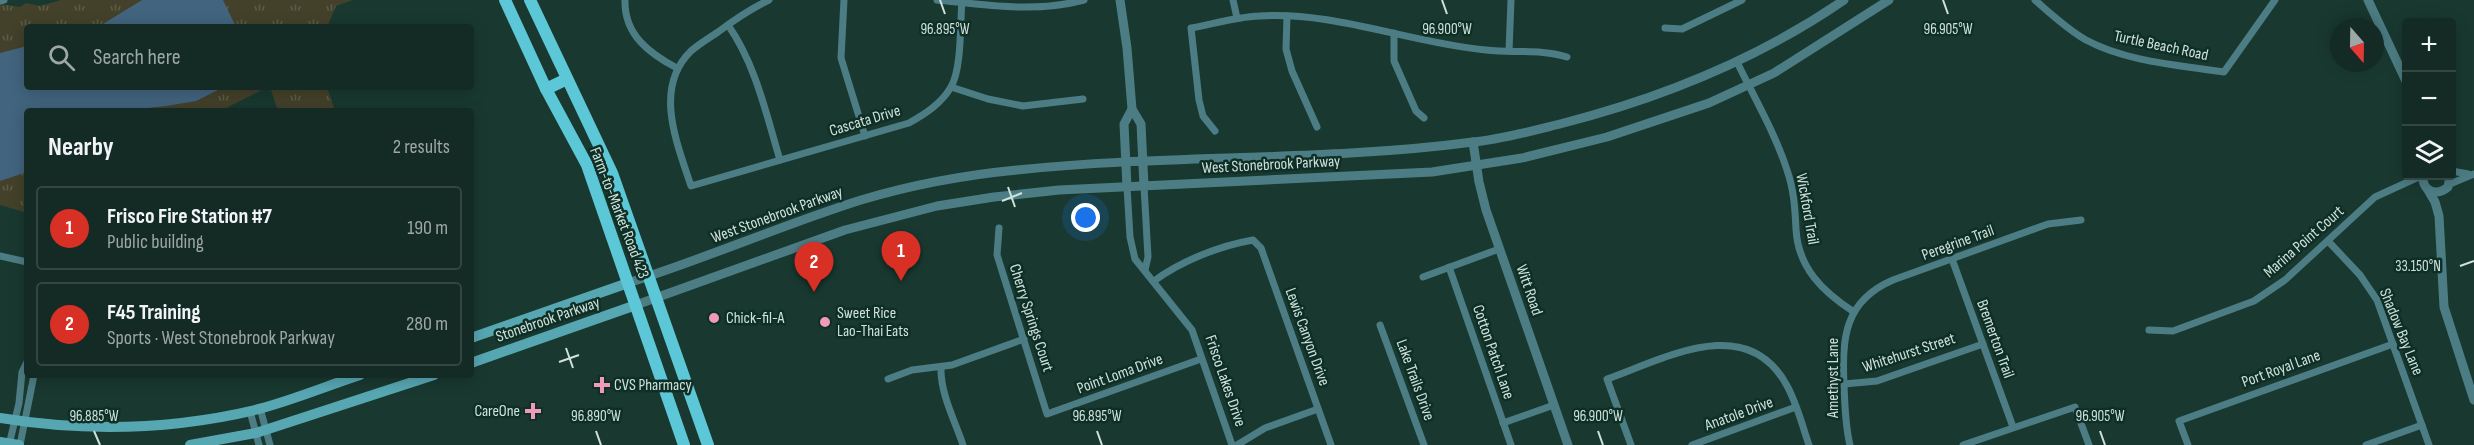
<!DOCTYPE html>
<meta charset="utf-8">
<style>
:root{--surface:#132b24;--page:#203731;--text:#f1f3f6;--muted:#9da7a6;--line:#324741;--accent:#d93025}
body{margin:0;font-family:"Sofia Sans Condensed",sans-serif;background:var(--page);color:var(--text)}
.controls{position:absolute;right:18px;top:18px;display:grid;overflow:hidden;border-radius:6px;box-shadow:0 3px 15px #0003}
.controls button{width:54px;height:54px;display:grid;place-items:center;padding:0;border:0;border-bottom:2px solid var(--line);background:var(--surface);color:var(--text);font:30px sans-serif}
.compass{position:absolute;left:2330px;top:18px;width:54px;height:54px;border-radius:50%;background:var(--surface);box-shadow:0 3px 15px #0003;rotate:160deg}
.you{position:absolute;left:1086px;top:218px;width:21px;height:21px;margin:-15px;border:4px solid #fff;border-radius:50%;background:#1a73e8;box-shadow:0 0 0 9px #1a73e833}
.badge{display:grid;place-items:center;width:39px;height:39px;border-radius:50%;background:var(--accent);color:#fff;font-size:20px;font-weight:700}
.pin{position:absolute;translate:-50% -50px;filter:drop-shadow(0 2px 3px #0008)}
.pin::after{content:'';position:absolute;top:32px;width:21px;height:18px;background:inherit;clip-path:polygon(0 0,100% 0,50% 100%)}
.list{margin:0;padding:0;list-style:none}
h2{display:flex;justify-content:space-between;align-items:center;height:78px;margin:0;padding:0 24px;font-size:26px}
h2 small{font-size:20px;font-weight:400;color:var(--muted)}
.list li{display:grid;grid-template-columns:39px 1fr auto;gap:18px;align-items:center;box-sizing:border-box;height:84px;margin:0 12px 12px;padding:0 12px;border:2px solid var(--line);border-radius:6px}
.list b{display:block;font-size:22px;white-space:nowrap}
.list p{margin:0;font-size:20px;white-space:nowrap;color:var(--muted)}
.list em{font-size:20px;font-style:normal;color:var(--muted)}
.icon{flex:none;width:33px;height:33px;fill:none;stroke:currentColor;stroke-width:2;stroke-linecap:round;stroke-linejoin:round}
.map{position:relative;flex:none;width:2474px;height:445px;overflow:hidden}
.search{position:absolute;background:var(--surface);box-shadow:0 3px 15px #0003;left:24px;top:24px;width:450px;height:66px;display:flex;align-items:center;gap:15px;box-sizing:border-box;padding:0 21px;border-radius:6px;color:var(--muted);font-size:22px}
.panel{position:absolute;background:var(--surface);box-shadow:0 3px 15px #0003;left:24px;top:108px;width:450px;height:270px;border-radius:6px}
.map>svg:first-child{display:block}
.park{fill:url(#park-tufts)}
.water{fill:#42647e}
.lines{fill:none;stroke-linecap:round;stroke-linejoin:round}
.minor{stroke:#4d7d84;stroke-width:7}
.tertiary{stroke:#4d7d84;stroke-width:9}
.secondary{stroke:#57a7b3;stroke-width:10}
.primary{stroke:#5cc7d6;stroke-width:12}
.ticks{fill:none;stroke:#cfe1db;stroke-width:2}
.poi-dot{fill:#f09ab7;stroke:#0e2f26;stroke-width:2}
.labels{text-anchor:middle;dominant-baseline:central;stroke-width:5;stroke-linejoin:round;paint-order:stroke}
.street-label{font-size:16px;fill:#cfe1db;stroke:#0e2f26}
.poi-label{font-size:16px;fill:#cfe1db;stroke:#0e2f26;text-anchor:start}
.ticks-label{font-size:15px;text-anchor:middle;fill:#cfe1db;stroke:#0e2f26;stroke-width:5;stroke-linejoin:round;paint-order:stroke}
</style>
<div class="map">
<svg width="2474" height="445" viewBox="0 0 2474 445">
<defs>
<pattern id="park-tufts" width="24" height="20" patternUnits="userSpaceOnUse" patternTransform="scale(1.5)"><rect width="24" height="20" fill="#43412a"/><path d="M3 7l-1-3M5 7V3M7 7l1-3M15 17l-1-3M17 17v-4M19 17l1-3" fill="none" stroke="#5d5c48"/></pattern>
</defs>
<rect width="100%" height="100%" fill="#193930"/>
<path class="park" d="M61 0H353L336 6 327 27H27V87H327L335 111H278L271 90 264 89 220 111H27V217L24 212 0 205V4L20 7 26 3 40 6Z"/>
<g class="water">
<path d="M142 0H223L236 27H98Z"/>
<path d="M27 46V87H224L196 101 166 106 120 111H27V172L0 181V53Z"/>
</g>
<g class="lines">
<g class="minor">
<path d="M625 0C624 35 650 54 677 68"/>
<path d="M769 0C750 9 734 20 718 32 709 38 699 44 691 51 653 88 677 143 691 186L909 123C925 114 941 104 951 87 962 68 960 23 962 0"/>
<path d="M844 0 841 58 865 136"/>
<path d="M937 0C987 5 1035 13 1084 0"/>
<path d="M1233 0 1237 18"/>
<path d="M2035 0C2051 14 2067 29 2086 40 2127 62 2179 65 2224 72L2275 0"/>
<path d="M0 1 4 0"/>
<path d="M1287 16 1286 49 1292 71 1317 127"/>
<path d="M728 25C756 65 766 114 780 160"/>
<path d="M1665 28 1682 29 1742 0"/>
<path d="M1394 33V61L1416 111 1424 118"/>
<path d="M1509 51 1511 0"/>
<path d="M1737 62C1754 97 1775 133 1787 170 1794 190 1795 209 1796 229 1798 268 1823 292 1854 312"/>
<path d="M951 87 988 99 1023 106 1083 99"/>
<path d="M1215 131 1203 116 1199 100 1191 28C1213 24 1236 17 1259 16 1335 11 1410 43 1486 50 1512 53 1543 49 1567 57"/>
<path d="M2452 171 2468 174"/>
<path d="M2450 184 2474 174"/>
<path d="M1144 186 1148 257 1145 270"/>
<path d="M1127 187 1130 237 1135 259 1192 330 1232 445"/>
<path d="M999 228 997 255 1047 414 1201 359"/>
<path d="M2328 241 2360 275 2377 300 2429 445"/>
<path d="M0 256 27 262"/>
<path d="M1952 259 2013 427"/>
<path d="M1449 267 1511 445"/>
<path d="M1423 277 1499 249"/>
<path d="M1154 281C1181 261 1219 246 1253 240L1261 248 1331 445"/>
<path d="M1380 325 1424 445"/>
<path d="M2149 330 2173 331 2254 301 2285 280 2375 197 2421 176"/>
<path d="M941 367C940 393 955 421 963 445"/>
<path d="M888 379 912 370 952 365 1024 339"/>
<path d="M1844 384 1877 381 1983 344"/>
<path d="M260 408 270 445"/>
<path d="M250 411 259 445"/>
<path d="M1503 423 1554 405"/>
<path d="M9 445 19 403 22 372 27 362"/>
<path d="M20 445 34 375"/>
<path d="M1237 445 1265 428 1318 409"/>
<path d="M1631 445 1607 379C1664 359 1746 312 1786 384 1797 403 1802 425 1809 445"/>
<path d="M1692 445 1796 407"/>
<path d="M1850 445C1845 425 1845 405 1844 385 1842 338 1844 301 1893 280L2048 224 2081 220"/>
<path d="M1963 445 2075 407 2089 445"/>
<path d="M2188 445 2179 421 2393 344"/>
<path d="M2366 445 2422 425"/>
</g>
<g class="tertiary">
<path d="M1120 0 1127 48 1132 109 1141 124 1144 186"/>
<path d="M2368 0 2406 81"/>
<path d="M1473 142 1479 182 1486 210 1568 445"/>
<path d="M2423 176C2422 191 2436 197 2448 187L2450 176"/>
<path d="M1127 187 1124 124 1132 109"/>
<path d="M2428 190 2435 202 2439 216 2444 307 2474 400"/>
<path d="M628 283C707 258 782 225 861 200 911 185 965 175 1017 170 1169 154 1322 162 1473 142 1503 139 1532 131 1560 124 1662 98 1757 60 1844 0"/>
<path d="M636 305 845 230 937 206 994 197 1059 190 1432 172 1522 158 1607 137 1709 103 1774 73 1889 0"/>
</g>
<g class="secondary">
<path d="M471 338 628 283"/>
<path d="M471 363 636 305"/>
<path d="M0 418C86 432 170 430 255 410 291 401 326 386 360 375"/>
<path d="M0 442 19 445"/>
<path d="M190 445 256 433 434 375"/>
</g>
<g class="primary">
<path d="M505 0 546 89 587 165 684 445"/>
<path d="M530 0 612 173 708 445"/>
<path d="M546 89 567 79"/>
</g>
</g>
<path class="ticks" d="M940 0 945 14M1442 0 1447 14M1943 0 1948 14M1008 187 1015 207M1002 201 1022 193M2460 266 2474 261M566 348 573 368M559 362 579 355M94 431 100 445M596 431 601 445M1097 431 1102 445M1598 431 1603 445M2100 431 2105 445"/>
<g class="poi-dot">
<circle cx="714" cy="318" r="6"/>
<circle cx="825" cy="322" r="6"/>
<path d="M599 376h6v6h6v6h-6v6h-6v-6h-6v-6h6z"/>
<path d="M530 402h6v6h6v6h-6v6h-6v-6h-6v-6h6z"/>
</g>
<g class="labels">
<g class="street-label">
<text transform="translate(2161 46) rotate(12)">Turtle Beach Road</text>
<text transform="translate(865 121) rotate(-17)">Cascata Drive</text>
<text transform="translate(1271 165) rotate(-3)">West Stonebrook Parkway</text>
<text transform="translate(1807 209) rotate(80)">Wickford Trail</text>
<text transform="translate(619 213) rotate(69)">Farm-to-Market Road 423</text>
<text transform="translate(777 215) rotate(-20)">West Stonebrook Parkway</text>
<text transform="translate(2304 242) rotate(-41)">Marina Point Court</text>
<text transform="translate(1958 243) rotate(-20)">Peregrine Trail</text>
<text transform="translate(1529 290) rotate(71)">Witt Road</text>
<text transform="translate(1031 318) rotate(72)">Cherry Springs Court</text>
<text transform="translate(548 320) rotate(-19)">Stonebrook Parkway</text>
<text transform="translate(2401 332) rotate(68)">Shadow Bay Lane</text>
<text transform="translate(1307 337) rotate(70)">Lewis Canyon Drive</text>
<text transform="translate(1995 339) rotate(70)">Bremerton Trail</text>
<text transform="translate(1493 352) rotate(71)">Cotton Patch Lane</text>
<text transform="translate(1909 353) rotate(-18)">Whitehurst Street</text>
<text transform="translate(2281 369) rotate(-20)">Port Royal Lane</text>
<text transform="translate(1120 374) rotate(-20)">Point Loma Drive</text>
<text transform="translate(1833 378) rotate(-90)">Amethyst Lane</text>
<text transform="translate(1415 380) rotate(70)">Lake Trails Drive</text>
<text transform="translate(1225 381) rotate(71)">Frisco Lakes Drive</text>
<text transform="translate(1739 414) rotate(-20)">Anatole Drive</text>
</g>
<g class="poi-label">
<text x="837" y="313">Sweet Rice<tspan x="837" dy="18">Lao-Thai Eats</tspan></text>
<text x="726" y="318">Chick-fil-A</text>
<text x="614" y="385">CVS Pharmacy</text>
<text x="520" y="411" text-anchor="end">CareOne</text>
</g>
</g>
<g class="ticks-label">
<text x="945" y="34">96.895°W</text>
<text x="1447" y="34">96.900°W</text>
<text x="1948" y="34">96.905°W</text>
<text x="2418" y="271">33.150°N</text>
<text x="94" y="421">96.885°W</text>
<text x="596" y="421">96.890°W</text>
<text x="1097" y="421">96.895°W</text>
<text x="1598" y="421">96.900°W</text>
<text x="2100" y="421">96.905°W</text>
</g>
</svg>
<div class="controls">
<button>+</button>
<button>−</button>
<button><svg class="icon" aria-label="layers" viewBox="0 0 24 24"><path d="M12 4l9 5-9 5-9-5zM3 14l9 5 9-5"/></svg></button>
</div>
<svg class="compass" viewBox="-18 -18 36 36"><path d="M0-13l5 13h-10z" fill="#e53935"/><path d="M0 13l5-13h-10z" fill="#9da7a6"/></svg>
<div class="you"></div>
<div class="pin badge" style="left:901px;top:281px">1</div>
<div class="pin badge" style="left:814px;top:292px">2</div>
<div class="search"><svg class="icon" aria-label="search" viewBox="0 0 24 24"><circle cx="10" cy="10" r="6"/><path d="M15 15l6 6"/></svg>Search here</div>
<section class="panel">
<h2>Nearby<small>2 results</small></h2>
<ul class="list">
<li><span class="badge">1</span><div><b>Frisco Fire Station #7</b><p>Public building</p></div><em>190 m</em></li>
<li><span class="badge">2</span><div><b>F45 Training</b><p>Sports · West Stonebrook Parkway</p></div><em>280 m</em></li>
</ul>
</section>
</div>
